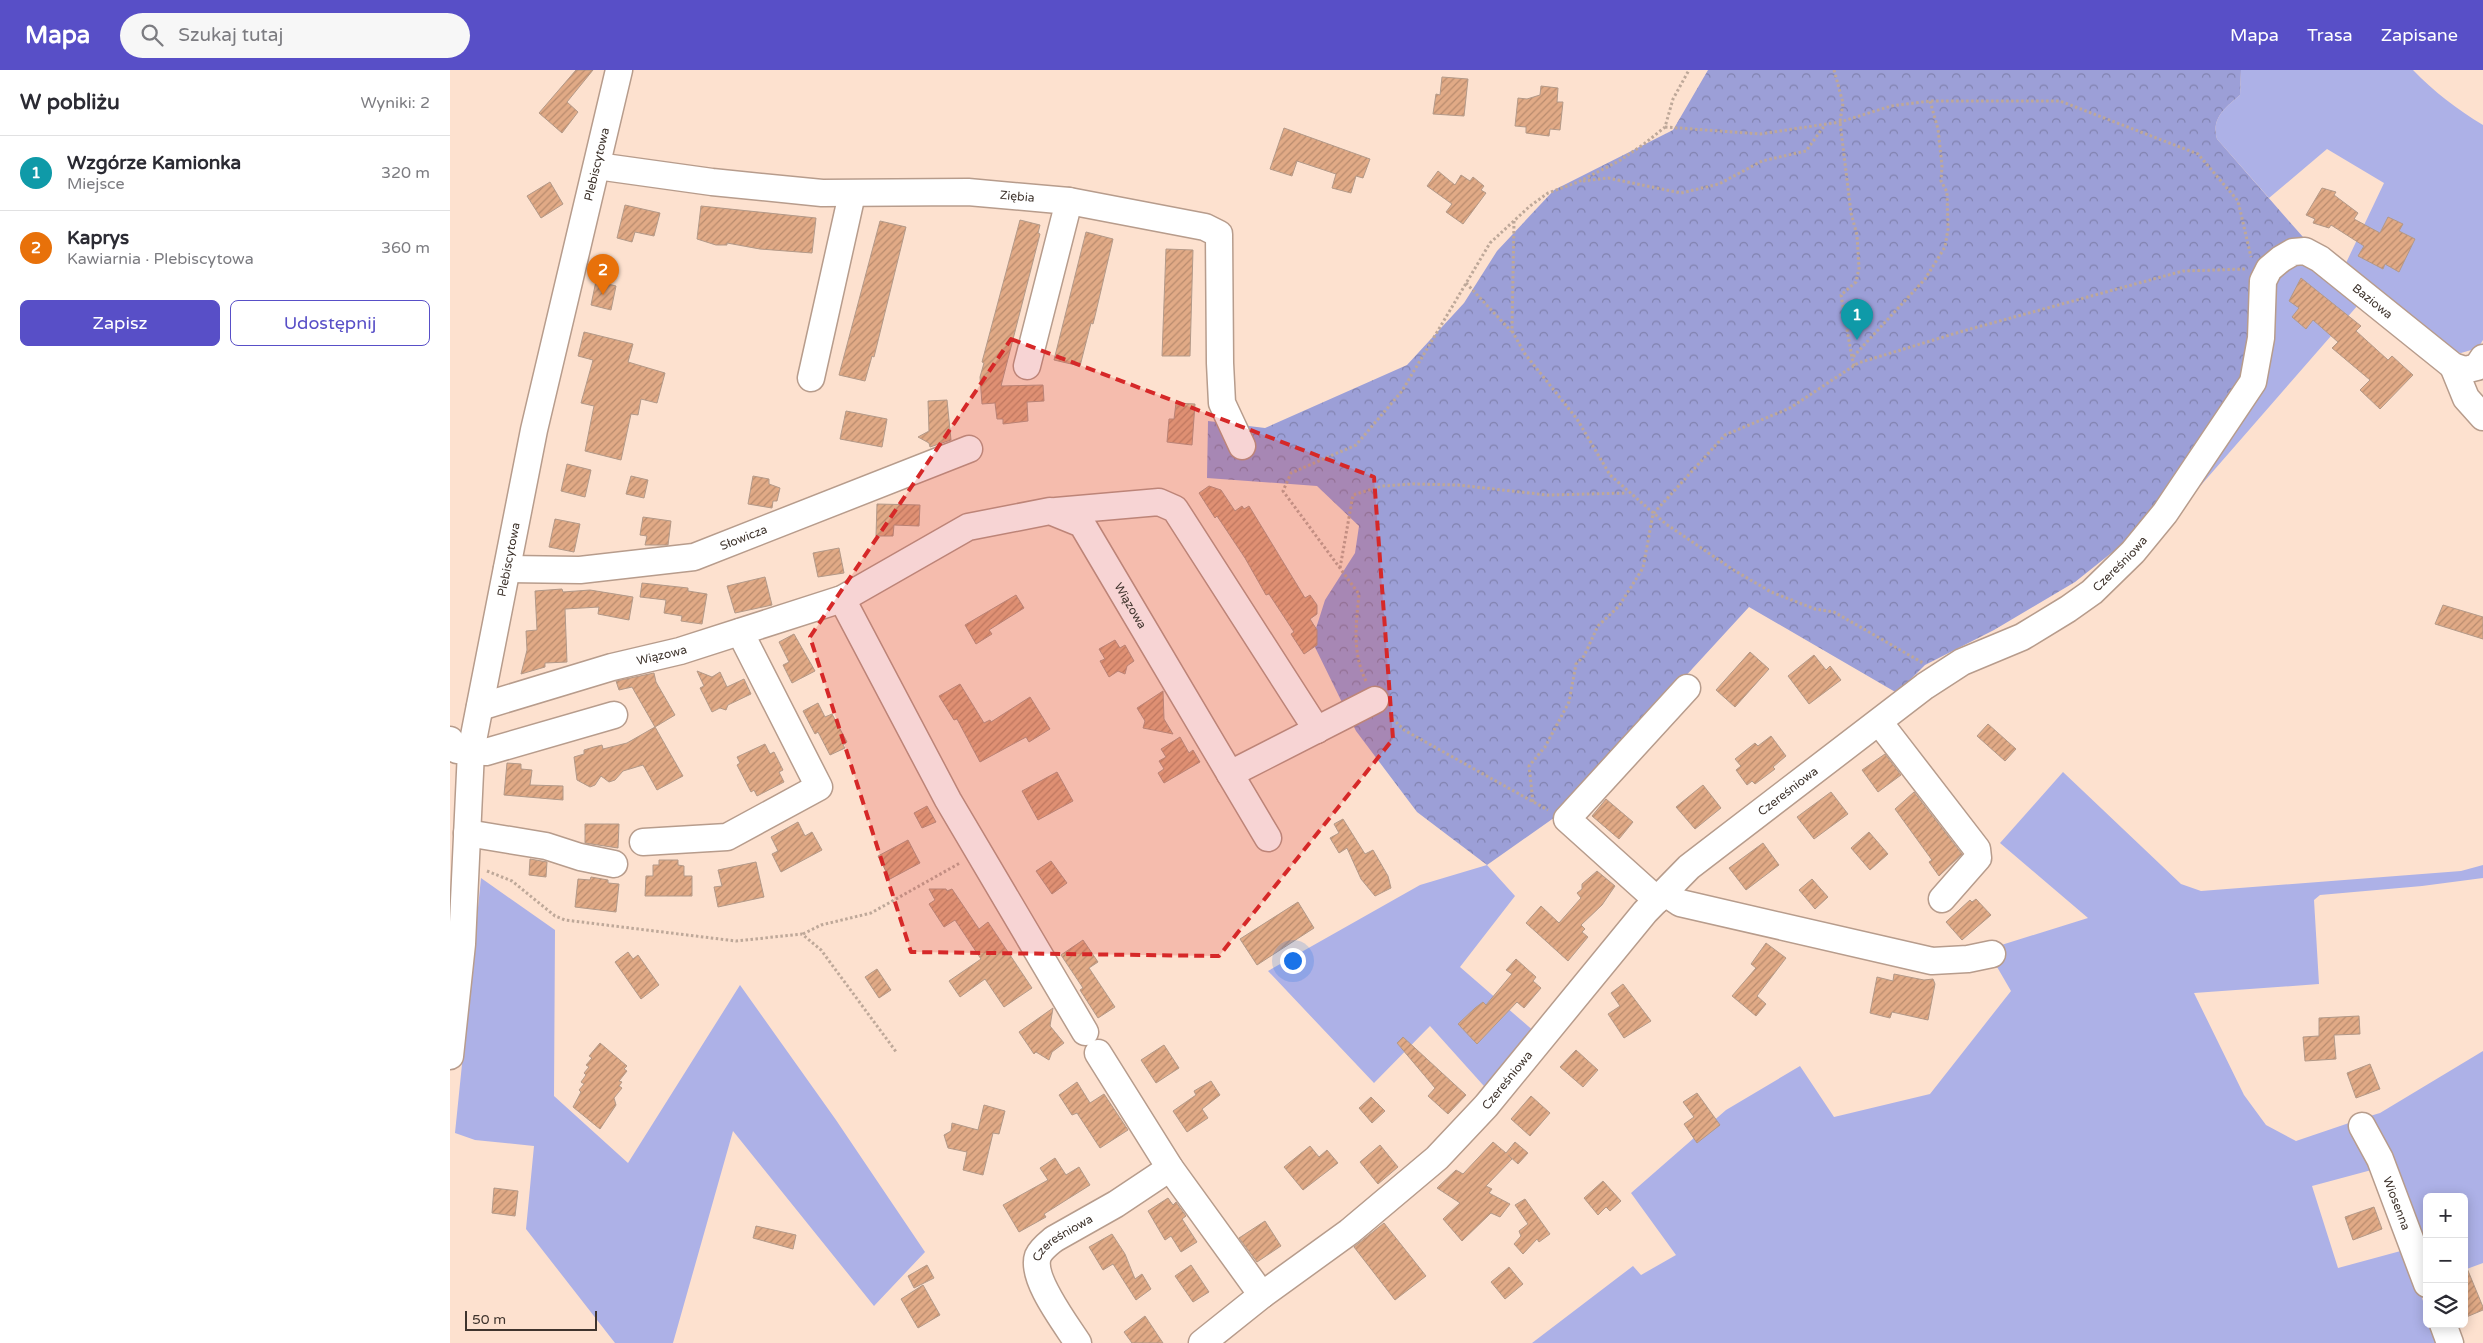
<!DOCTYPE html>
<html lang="pl">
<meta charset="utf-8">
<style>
:root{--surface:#fff;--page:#f7f7f7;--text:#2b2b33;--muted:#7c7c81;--line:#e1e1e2;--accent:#584fc7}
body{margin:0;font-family:"Varela Round",sans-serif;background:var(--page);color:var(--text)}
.controls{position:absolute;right:15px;bottom:15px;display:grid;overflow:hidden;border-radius:8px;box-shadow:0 2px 12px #0003}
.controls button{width:45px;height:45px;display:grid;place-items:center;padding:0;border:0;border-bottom:1px solid var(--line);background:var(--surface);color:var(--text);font:25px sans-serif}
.scale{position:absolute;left:15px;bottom:12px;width:132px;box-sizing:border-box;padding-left:5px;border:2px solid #3f342d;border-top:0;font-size:14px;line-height:18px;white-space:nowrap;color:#3f342d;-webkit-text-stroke:4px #fde1cf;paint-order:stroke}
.you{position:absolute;left:842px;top:890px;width:18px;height:18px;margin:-12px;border:4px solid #fff;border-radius:50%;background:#1a73e8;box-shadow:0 0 0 8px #1a73e833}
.badge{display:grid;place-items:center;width:32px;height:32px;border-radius:50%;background:var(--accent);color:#fff;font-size:16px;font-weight:700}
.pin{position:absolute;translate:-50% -41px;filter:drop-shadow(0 1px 2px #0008)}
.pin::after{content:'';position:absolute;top:26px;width:18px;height:15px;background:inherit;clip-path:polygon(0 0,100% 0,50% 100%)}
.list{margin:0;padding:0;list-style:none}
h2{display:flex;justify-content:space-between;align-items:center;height:65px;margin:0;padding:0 20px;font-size:21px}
h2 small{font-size:16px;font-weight:400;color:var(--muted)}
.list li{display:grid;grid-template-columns:32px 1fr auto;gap:15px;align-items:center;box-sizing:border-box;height:75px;padding:0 20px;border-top:1px solid var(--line)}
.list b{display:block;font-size:19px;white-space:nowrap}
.list p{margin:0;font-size:16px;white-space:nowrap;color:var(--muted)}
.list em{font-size:16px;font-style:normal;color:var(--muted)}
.actions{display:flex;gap:10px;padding:15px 20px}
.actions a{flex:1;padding:11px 0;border:1px solid var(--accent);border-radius:8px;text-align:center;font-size:18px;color:var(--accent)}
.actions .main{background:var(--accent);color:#fff}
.icon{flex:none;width:28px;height:28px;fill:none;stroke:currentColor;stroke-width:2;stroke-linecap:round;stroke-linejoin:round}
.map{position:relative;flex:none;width:2033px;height:1273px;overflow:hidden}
header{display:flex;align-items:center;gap:30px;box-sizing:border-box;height:70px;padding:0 25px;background:var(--accent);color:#fff}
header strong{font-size:24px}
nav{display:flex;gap:28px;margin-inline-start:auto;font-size:18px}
.search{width:350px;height:45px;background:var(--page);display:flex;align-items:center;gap:12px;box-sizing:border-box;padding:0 18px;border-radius:28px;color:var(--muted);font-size:19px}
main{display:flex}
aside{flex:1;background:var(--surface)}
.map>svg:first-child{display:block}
.grass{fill:#adb1e7}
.forest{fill:url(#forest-crowns)}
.building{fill:url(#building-hatch);stroke:#b39988}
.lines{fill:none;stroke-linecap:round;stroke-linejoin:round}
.minor-casing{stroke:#b79c8c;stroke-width:29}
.path{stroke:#bea899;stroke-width:3;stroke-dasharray:2.5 2.5;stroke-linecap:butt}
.minor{stroke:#fff;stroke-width:26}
.marked{fill:#d62828;fill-opacity:0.2;stroke:#d62828;stroke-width:4;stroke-dasharray:10 6;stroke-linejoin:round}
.labels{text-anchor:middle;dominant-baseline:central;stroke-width:4;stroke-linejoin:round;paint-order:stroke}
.street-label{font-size:12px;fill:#3f342d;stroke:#fde1cf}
</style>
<header>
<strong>Mapa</strong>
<div class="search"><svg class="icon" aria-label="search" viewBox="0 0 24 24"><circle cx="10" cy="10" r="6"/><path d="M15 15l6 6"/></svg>Szukaj tutaj</div>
<nav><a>Mapa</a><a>Trasa</a><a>Zapisane</a></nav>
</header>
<main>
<aside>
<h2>W pobliżu<small>Wyniki: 2</small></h2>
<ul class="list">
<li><span class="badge" style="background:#0f9aa8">1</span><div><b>Wzgórze Kamionka</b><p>Miejsce</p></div><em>320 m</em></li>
<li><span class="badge" style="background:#e8710a">2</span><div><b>Kaprys</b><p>Kawiarnia · Plebiscytowa</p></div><em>360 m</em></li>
</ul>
<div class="actions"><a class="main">Zapisz</a><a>Udostępnij</a></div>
</aside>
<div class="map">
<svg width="2033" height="1273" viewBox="0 0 2033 1273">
<defs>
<pattern id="forest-crowns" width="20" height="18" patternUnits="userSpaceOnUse" patternTransform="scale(1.25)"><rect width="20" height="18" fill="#9c9fd7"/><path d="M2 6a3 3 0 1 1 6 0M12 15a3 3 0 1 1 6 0" fill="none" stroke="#8182af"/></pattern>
<pattern id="building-hatch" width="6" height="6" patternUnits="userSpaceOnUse" patternTransform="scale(1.25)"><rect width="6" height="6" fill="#e1aa86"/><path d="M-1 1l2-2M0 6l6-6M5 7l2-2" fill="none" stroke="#b88b6e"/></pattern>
</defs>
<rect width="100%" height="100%" fill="#fde1cf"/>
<g class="grass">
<path d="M1791 0H1963C1983 21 2008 40 2033 55V270L2028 278 2011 283 2000 281 1896 193 1934 113 1877 79 1819 128 1767 69C1761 48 1775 38 1790 25Z"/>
<path d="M1848 195 1866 198 1908 235 1711 461 1807 328 1819 301 1823 214 1833 202Z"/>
<path d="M1613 702 1731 814 1751 821 2011 801 2033 795V808L1972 816 1870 825 1864 830 1869 914 1744 923 1794 1025 1816 1055 1846 1071 1899 1053 1929 1098 1862 1116 1888 1198 1958 1179 1977 1245V1254H1980L1986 1273H1082L1183 1196 1191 1205 1226 1185 1181 1123 1276 1040 1350 996 1384 1047 1480 1024 1561 921 1543 890 1545 877 1638 848 1550 773Z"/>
<path d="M1037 795 1065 826 1010 897 1086 963 1042 1025 980 956 924 1013 818 901 970 815Z"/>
<path d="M31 808 105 860 104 1026 178 1093 290 915 386 1050 475 1182 424 1236 283 1061 223 1273H165L76 1159 84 1076 25 1070 5 1063Z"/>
<path d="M2033 981V1193L2014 1200V1127H1977V1194L1920 1046 1930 1043Z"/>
</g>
<path class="forest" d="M1258 0H1791L1790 25C1775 38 1761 48 1767 69L1853 167 1828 182 1793 308 1721 417 1679 469 1625 512 1544 560 1475 595 1447 623 1299 537 1108 745 1037 795 967 742 906 661 862 571 875 530 905 483 909 456 867 416 757 408 758 351 815 358 957 295 1014 233 1047 181 1104 120 1223 60Z"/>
<g class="building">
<path d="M126 0H143L117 32 128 42 112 63 89 43Z"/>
<path d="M992 7 1018 9 1014 46 983 44 986 24 990 25Z"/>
<path d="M1091 16 1108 18 1107 32H1113L1110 60 1100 59 1099 66 1076 63V57L1065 56 1068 28 1077 29 1090 25Z"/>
<path d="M834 58 920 89 913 108 906 106 901 123 882 118 886 104 847 91 842 106 820 99Z"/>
<path d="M988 101 1005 115 1011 105 1020 111 1023 107 1034 116 1031 120 1036 123 1013 154 996 142 1002 134 977 116Z"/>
<path d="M100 112 113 134 91 148 77 126Z"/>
<path d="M1872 118 1886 122 1884 125 1908 143 1904 149 1930 163 1938 147 1953 154 1949 161 1965 169 1949 202 1935 194 1933 199 1908 186 1914 176 1881 155 1879 158 1863 153 1865 149 1856 145Z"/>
<path d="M175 135 210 143 204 166 185 162 182 172 167 168Z"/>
<path d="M251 136 366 148 362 183 310 179 277 173V175H266L247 169Z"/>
<path d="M570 150 590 155 588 163 590 164 551 316 593 315 594 331 577 332 578 351 553 354V349H547L545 333 532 334 530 307 534 293 532 292Z"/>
<path d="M430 151 456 157 424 287 422 286 415 311 389 305Z"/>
<path d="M636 162 663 169 645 246 643 254 641 253 630 296 604 290Z"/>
<path d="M716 179 743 180 740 286H712Z"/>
<path d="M1851 208 1911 256 1906 261 1938 290 1942 286 1963 305 1930 339 1910 320 1920 310 1882 278 1888 272 1863 250 1856 259 1842 247 1849 238 1839 231Z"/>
<path d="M146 211 166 216 161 240 141 235Z"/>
<path d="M134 262 183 274 178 292 215 303 207 333 191 329 188 345 181 344 171 390 135 381 144 336 131 333 143 290 128 286Z"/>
<path d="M497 330 501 370 480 377 479 373 468 367 479 361 478 331Z"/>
<path d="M726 333 745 334 742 375 717 372 719 349H724Z"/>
<path d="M396 341 437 349 432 377 390 369Z"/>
<path d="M117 394 141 400 135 427 111 421Z"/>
<path d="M181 406 198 410 194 428 176 424Z"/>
<path d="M303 406 319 409V414L330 418 327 431H323L322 438 298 434Z"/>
<path d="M759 416 771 420 785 441 792 436 794 439 799 436 855 528 860 525 867 535V544L860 549 867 560V575L854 584 841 564 844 562 819 524 816 525 795 488 767 446 765 448 749 423Z"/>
<path d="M427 434 470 435 469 456 444 455 443 466H426Z"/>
<path d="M193 447 221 451 218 475H195L197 466 190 465Z"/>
<path d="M105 449 130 454 124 482 99 477Z"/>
<path d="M389 478 394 503 368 507 363 483Z"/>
<path d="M315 507 322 535 285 543 277 516Z"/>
<path d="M192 513 238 518V521L257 524 252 554 231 551 232 546 214 543 216 530 190 527Z"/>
<path d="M112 519 113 522 140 520 183 527 179 550 148 544 149 537 115 539 117 592 95 593V597L71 604 77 580 76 561 87 560 85 521Z"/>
<path d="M566 525 574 538 539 560 542 564 526 574 515 555Z"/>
<path d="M1993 535 2033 547V569L1985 554Z"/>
<path d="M344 564 365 601 342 613 333 595 339 592 329 572Z"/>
<path d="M665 570 670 578 675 575 684 591 677 596 675 604 668 601 659 607 650 591 655 589 649 579Z"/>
<path d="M1300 582 1319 599 1285 637 1266 620Z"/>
<path d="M1364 585 1376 600 1380 596 1391 610 1359 634 1338 606Z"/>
<path d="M247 601 262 607 270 602 277 617 294 609 301 624 278 635 276 640 270 638 262 642 250 618 254 616Z"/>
<path d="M204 603 206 612 225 645 205 657 182 617 169 620 166 611Z"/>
<path d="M510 614 534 653 540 650 541 652 580 627 600 659 579 672 576 667 530 692 507 649 504 650 489 626Z"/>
<path d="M713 621 714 649 723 664 693 658 695 651 687 638Z"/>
<path d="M368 633 375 647 382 644 397 672 393 675 395 678 380 685 368 662 365 664 353 641Z"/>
<path d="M1538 654 1566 679 1555 691 1527 666Z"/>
<path d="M205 657 233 706 207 720 193 695 173 701 165 710 159 712 151 706 145 715 140 717 127 710 124 687 134 684V680L144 677 152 675 153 679 177 673Z"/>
<path d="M1321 666 1336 686 1323 697 1325 699 1305 714 1302 711 1297 715 1286 700 1291 696 1285 689 1305 673 1308 676Z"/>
<path d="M730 667 739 683 743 680 750 692 714 713 708 703 714 699 709 691 716 687 711 679Z"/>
<path d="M315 674 320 684 324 682 333 700 329 702 334 712 307 726 304 720 301 722 287 695 290 693 287 687Z"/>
<path d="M1435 684 1451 705 1428 722 1412 700Z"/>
<path d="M57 693 71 694V699L82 700 80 715 113 716V730L54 725Z"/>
<path d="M607 702 623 731 588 750 572 721Z"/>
<path d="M1253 715 1271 738 1245 759 1226 737Z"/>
<path d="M1381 722 1398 744 1364 769 1347 747Z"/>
<path d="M1464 722 1512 784 1489 806 1479 792 1482 790 1445 739Z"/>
<path d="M1156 729 1183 752 1169 769 1142 746Z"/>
<path d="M477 736 486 752 472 758 464 743Z"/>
<path d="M893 749 915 784 923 780 938 806 941 818 925 826 911 809 897 778 889 783 880 768 889 763 884 754Z"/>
<path d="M348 752 355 766 362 762 372 780 331 802 322 784 328 781 321 767Z"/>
<path d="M135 754H169L168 778 135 773Z"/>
<path d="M1419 762 1438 784 1420 800 1401 778Z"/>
<path d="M458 770 470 793 440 809 428 786Z"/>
<path d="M1313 773 1329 795 1296 820 1279 798Z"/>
<path d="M80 789 97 792 96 807 79 805Z"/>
<path d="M209 790H228V795L234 796V806H242V826H195L196 806H203V795H209Z"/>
<path d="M601 791 617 813 602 824 586 801Z"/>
<path d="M306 792 314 827 268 837 264 817 272 816 268 800Z"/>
<path d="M1147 801 1165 816 1152 835 1131 855 1135 859 1132 862 1138 867 1118 891 1076 853 1091 836 1109 853 1131 828 1127 823 1132 819V814Z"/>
<path d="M141 807 158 810V813L169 814 166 842 125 837 128 809 140 810Z"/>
<path d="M1362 809 1378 827 1365 839 1349 820Z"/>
<path d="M479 819H496L497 821 502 819 529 859 538 852 582 918 554 937 535 909 510 927 499 911 531 889 505 850 494 857 479 834 485 830Z"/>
<path d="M1526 829 1541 845 1512 870 1496 852 1520 830 1522 832Z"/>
<path d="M848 832 864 858 807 895 790 869Z"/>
<path d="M633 870 648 892 639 898 665 937 648 948 630 920 633 918 611 885Z"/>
<path d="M1316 873 1336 888 1307 926 1316 934 1306 946 1282 926 1306 898 1301 894Z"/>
<path d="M178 882 183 889 188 885 209 915 191 929 165 892Z"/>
<path d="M1066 889 1086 907 1083 911 1091 918 1074 938 1067 932 1027 974 1008 954 1025 938 1033 932 1036 935 1062 904 1056 900Z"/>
<path d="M427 899 441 920 429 928 415 907Z"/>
<path d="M1444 904 1474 910 1483 909 1485 914 1478 950 1442 942 1440 948 1420 943 1427 907 1443 911Z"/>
<path d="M1173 914 1201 951 1174 968 1158 944 1170 936 1161 923Z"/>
<path d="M603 938 600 956 614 973 602 982 599 990 586 982 584 984 569 962Z"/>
<path d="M1909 946 1910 964 1884 965 1886 989 1855 991 1853 967 1869 966V948Z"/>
<path d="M953 967 1016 1025 998 1044 978 1026 985 1018 947 973Z"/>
<path d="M150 973 177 996 174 999 177 1001 169 1011 172 1012 169 1016 172 1018 164 1028 166 1035 150 1059 123 1037 131 1022 129 1020 134 1014 131 1012 136 1005 134 1003 139 997 136 995 142 988 139 986Z"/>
<path d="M714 975 729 998 706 1013 691 990Z"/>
<path d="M1126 980 1148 1000 1133 1017 1110 997Z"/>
<path d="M1920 994 1930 1019 1906 1028 1897 1003Z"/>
<path d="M761 1011 770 1025 752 1039 758 1048 737 1062 723 1041 746 1025 744 1021Z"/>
<path d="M627 1012 640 1033 654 1024 678 1060 650 1078 627 1043 622 1045 609 1025Z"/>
<path d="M1247 1023 1270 1055 1247 1073 1234 1054 1244 1047 1233 1032Z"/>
<path d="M1081 1026 1100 1043 1080 1066 1061 1049Z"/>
<path d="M921 1027 935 1041 922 1053 909 1038Z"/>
<path d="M534 1035 555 1041 549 1064 543 1063 533 1105 513 1100 517 1082 498 1078 494 1065 501 1061 502 1053 528 1060Z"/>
<path d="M1043 1072 1056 1083 1065 1072 1078 1083 1068 1094 1058 1085 1062 1089 1036 1116 1042 1119 1039 1123 1060 1134 1050 1147 1041 1143 1012 1171 993 1149 1010 1133 987 1118 1006 1100 1013 1104Z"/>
<path d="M930 1075 948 1097 928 1114 910 1092Z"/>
<path d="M860 1076 869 1087 877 1080 888 1093 853 1120 834 1097Z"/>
<path d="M605 1088 616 1105 629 1097 640 1115 594 1144 596 1147 569 1162 553 1135 598 1110 590 1098Z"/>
<path d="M1153 1111 1171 1131 1160 1141 1156 1137 1148 1145 1134 1128Z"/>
<path d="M44 1118 68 1121 65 1146 42 1143Z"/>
<path d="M718 1128 723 1135 726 1132 736 1146 732 1149 747 1172 731 1182 721 1166 715 1170 698 1141Z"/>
<path d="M1075 1129 1100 1164 1089 1172 1087 1169 1073 1184 1064 1174 1071 1166 1069 1161 1078 1154 1065 1135Z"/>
<path d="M1924 1137 1932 1159 1903 1170 1895 1147Z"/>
<path d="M815 1151 831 1176 807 1192 789 1168Z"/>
<path d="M934 1153 976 1206 945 1230 904 1177Z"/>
<path d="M306 1156 346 1165 343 1179 303 1168Z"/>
<path d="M662 1164 675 1184 685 1209 692 1204 701 1219 686 1230 663 1194 653 1200 639 1177Z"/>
<path d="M2014 1191 2033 1237V1240L2014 1248Z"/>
<path d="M477 1195 484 1208 464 1218 458 1206Z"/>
<path d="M741 1195 759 1222 743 1232 725 1206Z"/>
<path d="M1059 1197 1073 1214 1055 1229 1041 1212Z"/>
<path d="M473 1215 490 1245 468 1258 451 1229Z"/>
<path d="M695 1246 713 1273H682L674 1262Z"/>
</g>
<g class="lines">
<g class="minor-casing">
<g id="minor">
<path id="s1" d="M147 96 262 112 372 123 518 122 619 131 755 157 769 164 770 293 772 333 792 376"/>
<path d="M577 296 619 131"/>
<path d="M2003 296 2016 328 2033 347"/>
<path d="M361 308 402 124"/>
<path d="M606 441 709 432 725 439 867 660"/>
<path id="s2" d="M57 499 130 500 244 487 519 379"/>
<path d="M392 529 498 730 635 962"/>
<path id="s3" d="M30 637 162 597 230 581 392 529 518 457 600 441 632 454 780 704 925 630"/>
<path d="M1429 652 1527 779 1528 788 1492 829"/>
<path d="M0 670 7 680 36 682 164 645"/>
<path d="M780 704 818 768"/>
<path d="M17 763 96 776 130 787 164 794"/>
<path d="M193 772 277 767 369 717 290 562"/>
<path d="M1215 823 1230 833 1482 891 1518 889 1542 884"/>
<path d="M1207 830 1117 749 1237 618"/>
<path d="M648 983 720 1098 812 1225"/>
<path id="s4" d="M0 986 12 874 21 681 84 360 169 0"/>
<path id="s5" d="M1912 1056 1930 1089 1977 1214"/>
<path d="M1993 1254 2000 1273"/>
<path id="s6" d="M628 1273C616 1254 580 1208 588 1186 591 1179 598 1174 604 1169L666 1134 720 1098"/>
<path id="s7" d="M752 1273 812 1225 899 1162 987 1088 1036 1036 1195 842 1239 797 1475 616 1512 592 1572 567 1618 539 1642 522 1683 482 1715 443 1803 312 1811 268 1813 211 1819 199 1831 189 1843 182 1855 181 1870 189 2003 296 2015 300 2027 297 2033 288"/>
</g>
</g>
<g class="path">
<path d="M1384 0 1393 33 1390 52 1401 143 1407 165 1409 198 1406 212 1391 225 1402 288"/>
<path d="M1215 57 1310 64 1390 52 1441 36 1480 31H1610L1748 84 1788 131 1801 187"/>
<path d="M1133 111 1158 108 1231 123 1269 114 1312 91 1356 81 1375 55"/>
<path d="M1064 151 1062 261 1075 284 1127 349 1160 405 1216 454 1282 499 1321 522 1365 539 1384 542 1473 593"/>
<path d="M1016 213 1061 261"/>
<path d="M1404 296 1402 288 1475 209 1495 177 1498 159 1497 122 1491 111 1492 96 1488 59 1480 31"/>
<path d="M890 498 903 425 932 416 963 414 1008 415 1097 425 1177 423"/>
<path d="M916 611C902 583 906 555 909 524L833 421 841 403 906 375 952 321 1040 173 1080 136 1098 123 1128 112 1169 91 1194 74 1215 57 1223 29 1239 0"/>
<path d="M939 645 954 660 1098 740"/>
<path d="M1083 732 1079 696 1095 677 1119 632 1126 594 1134 586 1148 556 1169 536 1193 498 1203 444 1275 365 1340 338 1408 293 1513 261 1733 201 1796 199"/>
<path d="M37 801 62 811 105 846 115 850 286 871 352 864 371 880 447 983"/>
<path d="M353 864 371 855 421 843 510 793"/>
</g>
<use href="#minor" class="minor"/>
</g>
<path class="marked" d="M561 269 924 407 943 669 769 886 461 882 360 567Z"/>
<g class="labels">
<g class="street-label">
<text stroke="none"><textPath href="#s4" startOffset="906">Plebiscytowa</textPath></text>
<text stroke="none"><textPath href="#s1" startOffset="422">Ziębia</textPath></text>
<text stroke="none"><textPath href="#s7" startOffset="1681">Baziowa</textPath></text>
<text stroke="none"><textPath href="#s2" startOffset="241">Słowicza</textPath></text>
<text stroke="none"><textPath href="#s4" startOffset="501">Plebiscytowa</textPath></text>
<text stroke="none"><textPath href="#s7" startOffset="1214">Czereśniowa</textPath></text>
<text stroke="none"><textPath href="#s3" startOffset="736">Wiązowa</textPath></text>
<text stroke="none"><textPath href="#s3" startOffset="189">Wiązowa</textPath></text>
<text stroke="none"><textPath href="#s7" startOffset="809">Czereśniowa</textPath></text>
<text stroke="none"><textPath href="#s7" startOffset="404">Czereśniowa</textPath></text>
<text stroke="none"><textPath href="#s5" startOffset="85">Wiosenna</textPath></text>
<text stroke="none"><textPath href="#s6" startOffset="129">Czereśniowa</textPath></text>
</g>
</g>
</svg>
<div class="controls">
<button>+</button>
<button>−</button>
<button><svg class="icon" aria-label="layers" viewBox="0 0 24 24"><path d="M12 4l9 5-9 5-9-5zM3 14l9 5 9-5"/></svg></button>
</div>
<div class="scale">50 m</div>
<div class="you"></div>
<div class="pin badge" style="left:1407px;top:270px;background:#0f9aa8">1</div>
<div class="pin badge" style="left:153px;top:225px;background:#e8710a">2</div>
</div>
</main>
